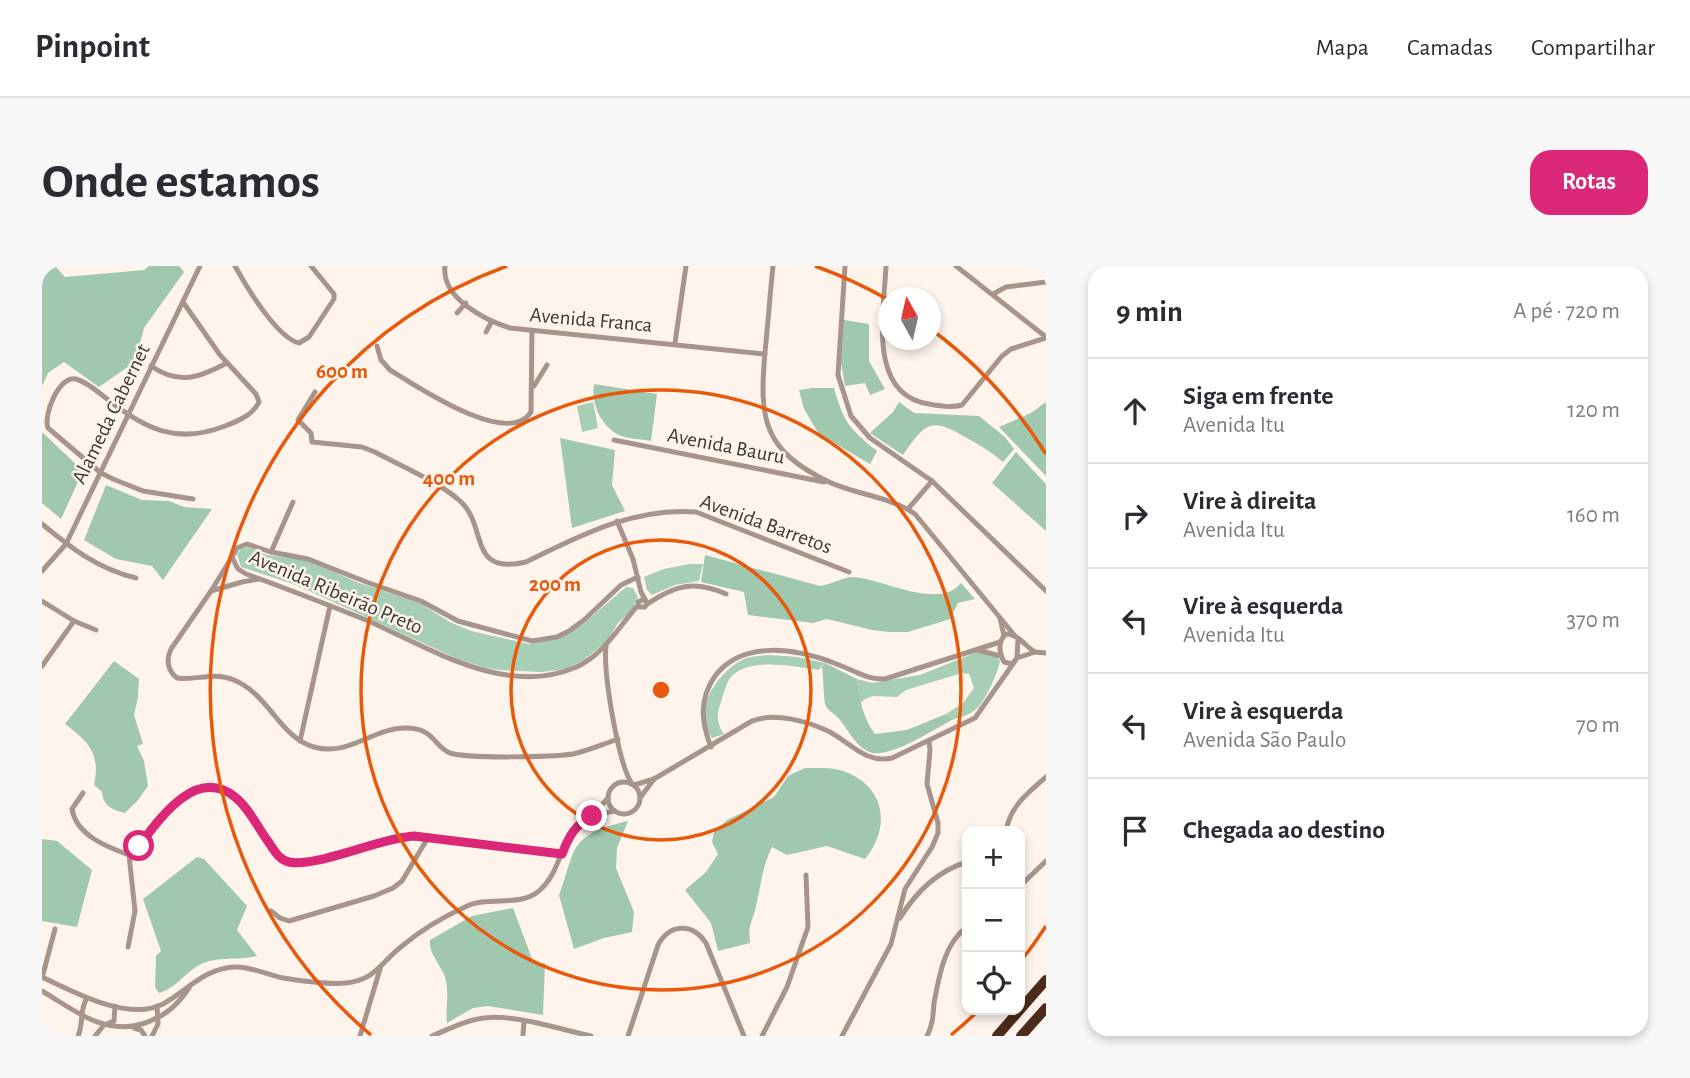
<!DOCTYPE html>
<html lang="pt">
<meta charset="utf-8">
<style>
:root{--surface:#fff;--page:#f7f7f7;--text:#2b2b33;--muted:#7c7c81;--line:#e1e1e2;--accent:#db2777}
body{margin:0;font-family:"Alegreya Sans",sans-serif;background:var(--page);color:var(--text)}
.controls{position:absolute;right:21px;bottom:21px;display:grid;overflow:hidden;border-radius:14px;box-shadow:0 4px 10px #0003}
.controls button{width:63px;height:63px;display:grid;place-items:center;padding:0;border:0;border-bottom:2px solid var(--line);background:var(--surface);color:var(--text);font:35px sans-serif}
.compass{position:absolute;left:836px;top:21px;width:63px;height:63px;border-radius:50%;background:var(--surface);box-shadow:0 4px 10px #0003;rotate:352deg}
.stop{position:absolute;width:21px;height:21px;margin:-16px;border:5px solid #db2777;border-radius:50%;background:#fff}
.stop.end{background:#db2777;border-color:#fff;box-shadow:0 2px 7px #0008}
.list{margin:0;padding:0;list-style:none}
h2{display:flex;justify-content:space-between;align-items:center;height:91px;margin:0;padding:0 28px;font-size:30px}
h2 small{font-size:23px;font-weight:400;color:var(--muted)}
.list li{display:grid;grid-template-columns:46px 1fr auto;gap:21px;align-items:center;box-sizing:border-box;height:105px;padding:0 28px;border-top:2px solid var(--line)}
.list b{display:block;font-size:26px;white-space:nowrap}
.list p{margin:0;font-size:23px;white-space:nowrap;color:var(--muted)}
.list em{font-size:23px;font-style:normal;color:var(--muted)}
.icon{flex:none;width:38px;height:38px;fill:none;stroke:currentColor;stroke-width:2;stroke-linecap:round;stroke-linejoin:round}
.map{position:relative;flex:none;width:1004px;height:770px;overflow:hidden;border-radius:21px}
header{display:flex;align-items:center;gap:42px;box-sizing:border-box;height:98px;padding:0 35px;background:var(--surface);border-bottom:2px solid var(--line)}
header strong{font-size:33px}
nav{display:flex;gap:38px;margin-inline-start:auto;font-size:24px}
.intro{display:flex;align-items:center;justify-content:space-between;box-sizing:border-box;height:168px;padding:0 42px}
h1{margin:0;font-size:49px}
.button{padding:18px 32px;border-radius:21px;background:var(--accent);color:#fff;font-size:24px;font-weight:700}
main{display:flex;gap:42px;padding:0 42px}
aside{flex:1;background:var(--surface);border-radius:21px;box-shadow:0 4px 10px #0003}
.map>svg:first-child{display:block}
.green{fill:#a6cfb5}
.forest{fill:#9fc8ae}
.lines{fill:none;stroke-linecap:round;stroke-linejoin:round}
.minor{stroke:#a7958c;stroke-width:5}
.motorway{stroke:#4d2b1a;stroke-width:10}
.route{stroke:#db2777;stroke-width:9}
.ring{fill:none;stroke:#e8590c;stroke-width:3.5}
.labels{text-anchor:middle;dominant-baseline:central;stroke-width:5;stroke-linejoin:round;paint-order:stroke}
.street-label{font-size:21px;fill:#3d3834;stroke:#fef4ec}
.centre{fill:#e8590c;stroke:#fef4ec;stroke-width:3.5}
.ring-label{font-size:21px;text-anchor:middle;font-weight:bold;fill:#e8590c;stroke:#fef4ec;stroke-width:5;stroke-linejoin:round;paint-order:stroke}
</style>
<header>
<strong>Pinpoint</strong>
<nav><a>Mapa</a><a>Camadas</a><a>Compartilhar</a></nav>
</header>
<div class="intro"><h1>Onde estamos</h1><a class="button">Rotas</a></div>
<main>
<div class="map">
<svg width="1004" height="770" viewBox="0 0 1004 770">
<rect width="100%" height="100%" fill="#fef4ec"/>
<g class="green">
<path d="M551 136 556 162 540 166 535 140Z"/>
<path d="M206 281 225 289 260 293 281 301 317 317 376 336 408 356 429 365 487 378 509 374 541 358 584 321 591 322 596 331 589 345 576 357 566 374 542 394 524 403 500 406 458 404 444 402 416 393 254 319 199 301 195 288 199 283Z"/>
<path d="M647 298H661L657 315 633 319 610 329 605 324 602 311 604 310 622 303Z"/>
<path d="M935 386 955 390 958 395C956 407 942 438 933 444 927 449 919 451 912 453L904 448 921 437 932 422 927 408 920 407 864 424 855 431 831 430 823 433 818 437 815 413 830 417 878 409Z"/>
<path d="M727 389 756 391 783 397 777 404C753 401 705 390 688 412 684 418 682 426 680 433 675 448 673 454 682 468L670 472C649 447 673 411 695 397 704 390 716 390 727 389Z"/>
</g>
<g class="forest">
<path d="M0 0H13L23 11 102 4 107 0H137L142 6 102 62 93 96 57 121 22 96 6 107 0 120Z"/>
<path d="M802 54 827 58V95L843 123 828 129 823 117 803 120 799 96Z"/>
<path d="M552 118 615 128 609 175C599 173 584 173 575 168 558 158 549 137 552 118Z"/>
<path d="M771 122H792C802 157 807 162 835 185L828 198 777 168 762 143 757 124Z"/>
<path d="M857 136 872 147 937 150 963 171 972 183 961 196C949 186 937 178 923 171 888 150 883 158 861 189L828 167 851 146Z"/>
<path d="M1004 136V210L957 161 989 147Z"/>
<path d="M0 166 41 205 19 253 0 237Z"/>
<path d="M518 172 573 184 570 219 583 245 530 262Z"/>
<path d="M974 186 1004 218V265L950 217Z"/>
<path d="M64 219 100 234 127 235 142 241 170 243 121 314 110 300 74 293 42 274Z"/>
<path d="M663 289 778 320C787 319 803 311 810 311 840 312 897 345 919 317L933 333 916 337 908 353 866 366H847L830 364 785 353 771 357 706 349 702 326 659 316Z"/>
<path d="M72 395 97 413 96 431 92 449 101 478 95 480 102 495 106 520 96 534 83 547C71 544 61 540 60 526L52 519C59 488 46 475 23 458Z"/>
<path d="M783 397 815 413C817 431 821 453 833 468L865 464 904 448 912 453C893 462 848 494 827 486 814 480 806 464 798 454 794 448 786 446 783 438 782 435 781 407 780 401Z"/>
<path d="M763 502C776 502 789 501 801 505 844 520 849 561 823 593L785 580 745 589 730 581C720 601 719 619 714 640 710 659 706 656 708 677L676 685 669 657 643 624 664 606 676 588 670 576 672 566 685 554 732 531 746 510Z"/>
<path d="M586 555 575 582 574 602 592 646 590 666 562 672 532 683 517 629C522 617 524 605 529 593 537 566 562 561 586 555Z"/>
<path d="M0 573 15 575 50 604 35 661 0 655Z"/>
<path d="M155 591 162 593 205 640 195 664 215 690C195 695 172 689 154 701 140 710 134 722 117 727L113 721 114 690 119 685 101 633Z"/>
<path d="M471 642 492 698 503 697 501 749 446 740 431 742 405 757C403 740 408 729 403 711 399 699 386 687 388 674L430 650Z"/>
</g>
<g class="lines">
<g class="minor">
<path d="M193 0C204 20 235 72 257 77L267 71 292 33V28L269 0"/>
<path d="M403 0C399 32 443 54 468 62L723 88"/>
<path d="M731 0C728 29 726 57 723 86 717 154 721 184 787 216 815 229 847 230 873 248L973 370"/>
<path d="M803 0 796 109 809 150 828 172 890 215 1004 325"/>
<path d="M844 0C842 46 825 129 887 138 898 140 909 142 920 139L960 90 969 83 1004 72"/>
<path d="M914 0 1004 71"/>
<path d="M951 28 964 21 1004 16"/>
<path d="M141 36 178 89 214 128 217 136C211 149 196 155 183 160 135 179 103 163 65 133 56 126 45 116 34 113 17 109 1 149 6 162L59 207 71 213 101 225 151 233"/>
<path d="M415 47 424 37"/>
<path d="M444 66 450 55"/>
<path d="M633 77 644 0"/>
<path d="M335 80 339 94 348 104C373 119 466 183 489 146L490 65"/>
<path d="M109 100C138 120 157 111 185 97"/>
<path d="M492 120 505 99"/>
<path d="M273 126 256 154 269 167 270 176 320 181 333 186C357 199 399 217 418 235 446 259 425 310 484 296 537 270 592 241 654 246L807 306"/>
<path d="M572 174 782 216"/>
<path d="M866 243 890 215"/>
<path d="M575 255 591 293 599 326 605 337 603 341H597L596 336 602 333"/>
<path d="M0 258C29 282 56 303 94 312"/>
<path d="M229 286 251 236"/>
<path d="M190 291 169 325 129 383C124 394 125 404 135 412 155 415 171 405 192 414 228 429 237 471 272 481 307 491 330 462 364 462 393 462 392 481 408 487 427 493 509 491 531 488 546 485 561 478 576 473"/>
<path d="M0 305 24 278 158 0"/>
<path d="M169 325 200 316 217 313"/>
<path d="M0 335 32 355 54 364"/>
<path d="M596 339C576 362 561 390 532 402 462 431 386 381 324 354 284 338 244 322 204 308L196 303 190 291 195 282 205 278 229 286 266 293 327 317 379 335 416 355 490 375 515 371 527 365 542 354 579 319 596 311"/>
<path d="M604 339C633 319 652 314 684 328"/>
<path d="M958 352 962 370"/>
<path d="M976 373 975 392 970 398 962 396C957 386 955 376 964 368 975 367 984 381 993 386"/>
<path d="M564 380C561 406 576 497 590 518"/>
<path d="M935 384 959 390"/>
<path d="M975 392 993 386 1004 387"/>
<path d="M0 400 32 355"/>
<path d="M258 475 288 340"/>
<path d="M669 481C659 456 657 433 673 410 701 373 755 383 792 397 810 403 824 414 843 413L958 376"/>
<circle cx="582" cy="532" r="16"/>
<path d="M592 519 612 513 710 455C733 446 764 455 786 465 808 476 823 498 850 492L933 452 973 395"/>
<path d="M41 527 30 543C34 569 65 581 87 589"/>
<path d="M598 532 612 513"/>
<path d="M550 549 573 545"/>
<path d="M964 565C968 540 986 527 1004 511"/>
<path d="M978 620 1004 595"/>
<path d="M229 645 238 652 247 655 332 630 351 622 360 615 387 570"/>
<path d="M858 652C874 626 895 605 925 596"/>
<path d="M86 681 93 645 87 589C107 572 120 546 141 530 149 524 157 521 166 521 212 521 217 587 246 596 267 602 322 579 345 573 354 571 363 571 372 570L520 588"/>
<path d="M0 711C32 726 86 756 121 738 143 726 158 707 184 702 204 698 223 708 241 712 260 715 286 719 304 717 335 713 338 697 360 680 378 665 401 651 423 641 447 629 479 642 498 624 516 608 518 583 531 564 536 556 545 554 552 548 557 543 561 537 566 532"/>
<path d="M0 712 13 663"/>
<path d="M0 725C32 744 61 769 100 758 122 751 134 741 147 722"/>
<path d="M92 762 99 764 103 770"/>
<path d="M36 770C42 757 37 744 45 732"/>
<path d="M53 770 62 759 72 755 73 740"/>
<path d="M110 770 116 758 115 740"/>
<path d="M318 770 338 703"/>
<path d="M390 770C407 763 424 754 442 752 473 748 517 763 549 770"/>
<path d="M481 770 482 755"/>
<path d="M586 770 616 679C628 657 651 657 664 677L702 770"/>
<path d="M720 770 745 721 766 661 764 609"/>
<path d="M800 770 849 678 863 623 890 581 896 567V557L885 518 888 484 887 475"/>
<path d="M885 770C891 758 891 750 892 737 897 711 902 677 925 661"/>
</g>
<g class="motorway">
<path d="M955 770 1004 714"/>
<path d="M979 770 1004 742"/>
</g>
</g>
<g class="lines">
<path class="route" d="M97 580C118 552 154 500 193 531 206 541 215 560 225 574 231 582 236 594 247 596 274 602 337 572 372 570L520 588C527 570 533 559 550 550"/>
</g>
<g class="ring">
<circle cx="619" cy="424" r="150"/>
<circle cx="619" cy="424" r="300"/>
<path d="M1004 660A451 451 0 0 1 979 695M935 746A451 451 0 0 1 909 769M329 769A451 451 0 0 1 465 0M773 0A451 451 0 0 1 845 33M890 64A451 451 0 0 1 1004 188"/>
</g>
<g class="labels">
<g class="street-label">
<text transform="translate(549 54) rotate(5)">Avenida Franca</text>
<text transform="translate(69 148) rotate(-64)">Alameda Cabernet</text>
<text transform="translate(684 180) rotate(11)">Avenida Bauru</text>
<text transform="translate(724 258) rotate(20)">Avenida Barretos</text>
<text transform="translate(294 326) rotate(23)">Avenida Ribeirão Preto</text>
</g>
</g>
<circle cx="619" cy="424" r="10" class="centre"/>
<g class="ring-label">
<text x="300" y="112">600 m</text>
<text x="407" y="219">400 m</text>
<text x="513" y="325">200 m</text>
</g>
</svg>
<div class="controls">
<button>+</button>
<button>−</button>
<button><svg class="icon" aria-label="locate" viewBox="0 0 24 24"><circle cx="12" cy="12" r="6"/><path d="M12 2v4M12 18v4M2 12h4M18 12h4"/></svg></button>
</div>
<svg class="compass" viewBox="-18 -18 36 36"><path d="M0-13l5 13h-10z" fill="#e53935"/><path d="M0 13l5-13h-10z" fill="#7c7c81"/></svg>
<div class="stop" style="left:97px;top:580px"></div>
<div class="stop end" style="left:550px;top:550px"></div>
</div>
<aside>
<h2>9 min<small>A pé · 720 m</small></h2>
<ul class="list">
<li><svg class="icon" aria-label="ahead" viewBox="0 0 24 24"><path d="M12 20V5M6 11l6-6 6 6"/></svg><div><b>Siga em frente</b><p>Avenida Itu</p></div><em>120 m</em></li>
<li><svg class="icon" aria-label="right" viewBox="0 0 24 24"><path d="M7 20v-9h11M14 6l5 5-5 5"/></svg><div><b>Vire à direita</b><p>Avenida Itu</p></div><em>160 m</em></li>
<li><svg class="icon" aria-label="left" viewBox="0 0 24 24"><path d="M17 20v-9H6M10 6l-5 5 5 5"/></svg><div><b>Vire à esquerda</b><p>Avenida Itu</p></div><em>370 m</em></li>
<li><svg class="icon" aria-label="left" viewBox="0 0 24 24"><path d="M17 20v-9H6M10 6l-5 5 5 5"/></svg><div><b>Vire à esquerda</b><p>Avenida São Paulo</p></div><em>70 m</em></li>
<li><svg class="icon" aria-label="arrive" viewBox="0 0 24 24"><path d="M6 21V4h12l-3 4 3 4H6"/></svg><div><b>Chegada ao destino</b></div></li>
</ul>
</aside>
</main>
